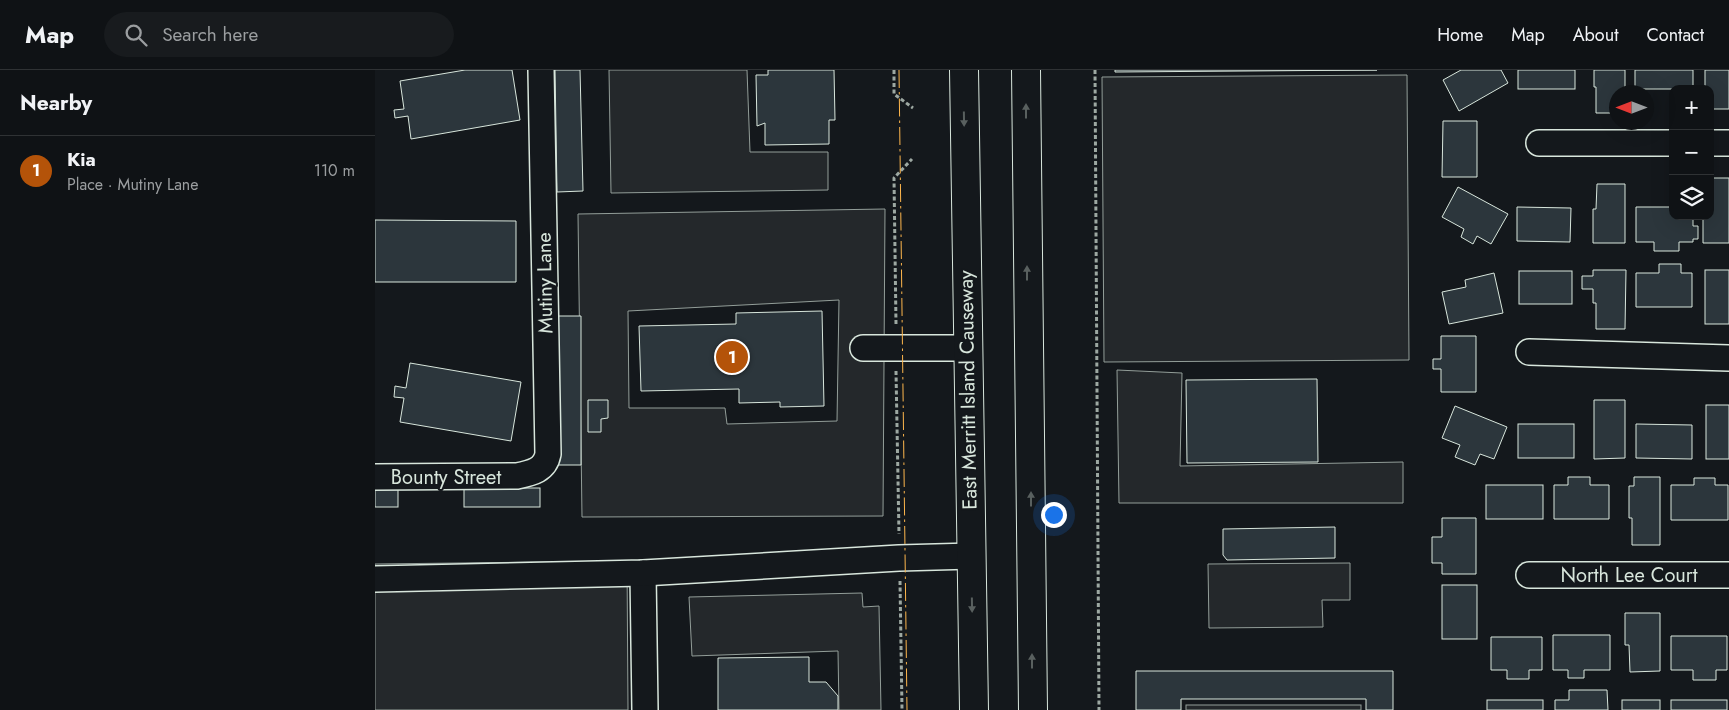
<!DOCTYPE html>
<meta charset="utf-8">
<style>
:root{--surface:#0f1215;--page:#181b1e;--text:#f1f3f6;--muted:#9b9ea0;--line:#2f3234;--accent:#b45309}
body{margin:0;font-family:Jost,sans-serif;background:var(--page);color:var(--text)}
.controls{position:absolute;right:15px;top:15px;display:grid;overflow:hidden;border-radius:10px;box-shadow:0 5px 20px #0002}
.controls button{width:45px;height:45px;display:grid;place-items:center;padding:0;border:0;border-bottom:1px solid var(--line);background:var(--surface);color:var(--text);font:25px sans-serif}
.compass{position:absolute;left:1234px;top:15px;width:45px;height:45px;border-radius:50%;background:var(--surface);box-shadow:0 5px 20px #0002;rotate:270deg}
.you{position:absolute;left:678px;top:444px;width:18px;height:18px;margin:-12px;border:4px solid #fff;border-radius:50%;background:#1a73e8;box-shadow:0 0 0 8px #1a73e833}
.badge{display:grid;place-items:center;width:32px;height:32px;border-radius:50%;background:var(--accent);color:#fff;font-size:16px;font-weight:700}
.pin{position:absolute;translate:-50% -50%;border:2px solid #fff;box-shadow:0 1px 5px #0006}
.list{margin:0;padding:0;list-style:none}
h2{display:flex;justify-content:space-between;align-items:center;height:65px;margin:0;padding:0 20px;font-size:21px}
h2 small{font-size:16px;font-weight:400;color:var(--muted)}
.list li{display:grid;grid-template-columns:32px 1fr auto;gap:15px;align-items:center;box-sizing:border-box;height:70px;padding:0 20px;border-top:1px solid var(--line)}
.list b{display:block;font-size:19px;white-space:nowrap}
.list p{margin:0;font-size:16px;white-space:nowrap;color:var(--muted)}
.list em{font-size:16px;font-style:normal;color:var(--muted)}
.icon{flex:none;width:28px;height:28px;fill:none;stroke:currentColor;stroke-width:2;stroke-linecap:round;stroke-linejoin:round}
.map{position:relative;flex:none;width:1354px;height:640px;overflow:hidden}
header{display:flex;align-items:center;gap:30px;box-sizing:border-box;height:70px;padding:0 25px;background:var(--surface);border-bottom:1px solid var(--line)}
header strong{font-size:24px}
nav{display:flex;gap:28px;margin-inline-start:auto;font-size:18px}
.search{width:350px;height:45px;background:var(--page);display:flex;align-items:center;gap:12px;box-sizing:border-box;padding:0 18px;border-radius:28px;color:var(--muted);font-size:19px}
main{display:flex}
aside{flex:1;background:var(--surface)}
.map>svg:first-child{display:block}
.parking{fill:#24282b;stroke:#939e99;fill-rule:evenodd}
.building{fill:#2c363c;stroke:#d8e6dc}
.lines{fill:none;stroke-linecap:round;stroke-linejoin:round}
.minor-casing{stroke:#d8e6dc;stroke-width:28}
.major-casing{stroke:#d8e6dc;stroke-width:30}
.path{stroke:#9da8a2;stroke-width:3;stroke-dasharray:4 2.5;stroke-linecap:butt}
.minor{stroke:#14181c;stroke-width:25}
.major{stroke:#14181c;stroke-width:28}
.power{stroke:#ffb74d;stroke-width:1;stroke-dasharray:18 4 2.5 4;stroke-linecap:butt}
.oneway{fill:#59605f}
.labels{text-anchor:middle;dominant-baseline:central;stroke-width:4;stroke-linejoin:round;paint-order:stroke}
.street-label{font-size:20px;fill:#d8e6dc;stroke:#14181c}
</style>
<header>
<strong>Map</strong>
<div class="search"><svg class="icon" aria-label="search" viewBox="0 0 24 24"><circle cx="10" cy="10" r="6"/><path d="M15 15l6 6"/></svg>Search here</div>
<nav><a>Home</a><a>Map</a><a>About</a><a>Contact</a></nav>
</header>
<main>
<aside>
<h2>Nearby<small></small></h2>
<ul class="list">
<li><span class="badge">1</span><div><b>Kia</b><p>Place · Mutiny Lane</p></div><em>110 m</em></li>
</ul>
</aside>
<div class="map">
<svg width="1354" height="640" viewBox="0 0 1354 640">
<rect width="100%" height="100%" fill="#14181c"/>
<g class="parking">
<path d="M234 0H372L375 82H453V120L236 123Z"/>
<path d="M1032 5 1034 290 729 292 727 7Z"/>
<path d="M510 139 508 446 207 447 203 144ZM464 230 462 351 352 354 350 338H254L253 241Z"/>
<path d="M742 300 807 303 805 396 1028 392V433H744Z"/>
<path d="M252 491 253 640H0V494Z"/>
<path d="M975 493V530H947L948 557 834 558 833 494Z"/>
<path d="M487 523 488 537 504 536 506 640H464L463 581 317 586 314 527Z"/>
<rect x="811" y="635" width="175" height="5"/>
</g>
<g class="building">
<path d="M90 0H137L145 50 36 69 33 46 20 48 19 40 29 39 25 11Z"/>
<path d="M180 0H205L208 121 182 122Z"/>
<path d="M393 0H459L460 50H454V74L390 75V53L382 56 381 5H393Z"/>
<path d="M740 0H1002L740 2Z"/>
<path d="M1086 0H1126L1133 13 1084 41 1068 10Z"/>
<rect x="1143" y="0" width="57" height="19"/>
<path d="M1219 0H1250V22H1242V43H1221V17H1219Z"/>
<rect x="1260" y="0" width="58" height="19"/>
<path d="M1330 0H1354V39H1335V19H1330Z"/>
<path d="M1068 51H1102V107H1067Z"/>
<path d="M1335 108H1354V173H1328V146H1335Z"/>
<path d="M1222 114H1250V173H1218V139H1221Z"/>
<path d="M1083 117 1133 144 1116 174 1102 166 1098 174 1086 167 1089 159 1067 147Z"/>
<path d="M1142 137 1196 138 1195 172 1142 171Z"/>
<path d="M1261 137H1298V146H1318V156H1323V169H1318V172H1304V181H1279V172H1261Z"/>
<path d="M0 150 141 151V212H0Z"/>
<path d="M1284 194H1306V203H1317V237H1261V203H1284Z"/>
<path d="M1218 200H1251L1250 259H1221V233H1218V219H1207V206H1218Z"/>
<rect x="1330" y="200" width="24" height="54"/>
<rect x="1144" y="201" width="53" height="33"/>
<path d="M1119 203 1128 243 1074 254 1067 222 1091 217 1090 210Z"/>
<path d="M447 241 449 336 405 337V332L364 333V319L266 321 264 256 361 254V243Z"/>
<path d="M182 246H206V395H183Z"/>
<path d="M1066 266H1101V322H1066V299H1058V289H1066Z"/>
<path d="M35 293 146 312 136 371 25 352 29 328 19 327 20 316 31 318Z"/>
<path d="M942 309 943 392 812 393 811 310Z"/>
<path d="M213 330H233V348L226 349V362H213Z"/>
<path d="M1219 330H1250V388L1219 389Z"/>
<rect x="1331" y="335" width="23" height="54"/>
<path d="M1080 336 1132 357 1119 389 1105 384 1100 395 1080 387 1085 375 1067 368Z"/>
<rect x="1143" y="354" width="56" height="34"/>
<path d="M1261 354 1317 355V389L1261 388Z"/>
<path d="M1193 407H1215V415H1234V449H1179V415H1193Z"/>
<path d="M1259 407H1285V475H1257V448H1254V416H1259Z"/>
<path d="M1319 408H1340V415H1353V450H1296V415H1319Z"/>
<rect x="1111" y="415" width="57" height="34"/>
<rect x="0" y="417" width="23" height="20"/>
<rect x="89" y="418" width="76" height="19"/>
<path d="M1067 448H1101V504H1067V493H1057V467H1067Z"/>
<path d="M960 457V488L852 490 848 485V459Z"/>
<rect x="1067" y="515" width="35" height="54"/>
<path d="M1250 543H1285V601L1255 602 1254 575H1250Z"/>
<path d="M1178 565H1235V600H1209V608H1193V600H1178Z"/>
<path d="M1296 566H1352V600H1341V610H1318V600H1296Z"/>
<path d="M1116 567H1167V600H1154V609H1132V600H1116Z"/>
<path d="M434 587V612H451L463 626V640H343V588Z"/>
<path d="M761 601H1018V640H991V629H806V640H761Z"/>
<path d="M1194 620H1232L1233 640H1180V630H1194Z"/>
<rect x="1112" y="630" width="56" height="10"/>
<rect x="1247" y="630" width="38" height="10"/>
<rect x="1296" y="630" width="56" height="10"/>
</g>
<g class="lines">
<g class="minor-casing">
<g id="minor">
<path d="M1164 73H1298"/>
<path d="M1335 73H1354"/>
<path d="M488 278H592"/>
<path d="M1154 282 1354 288"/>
<path d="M0 407 142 406C157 403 170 400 173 384L166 0"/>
<path d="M268 503 270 640"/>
<path d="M1154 505H1354"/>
<path d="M0 509 268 503 524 488 597 486"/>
</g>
</g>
<g class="major-casing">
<g id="major">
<path d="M589 0 599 640"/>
<path d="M651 0C653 213 656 427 658 640"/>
</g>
</g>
<g class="path">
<path d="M519 0V24L538 38"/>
<path d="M720 0 724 640"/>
<path d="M521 254 519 108 537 89"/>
<path d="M521 301 524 464"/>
<path d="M525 511 527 640"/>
</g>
<use href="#minor" class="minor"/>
<use href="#major" class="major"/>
<path class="power" d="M524 0 532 640"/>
</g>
<defs><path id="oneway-solid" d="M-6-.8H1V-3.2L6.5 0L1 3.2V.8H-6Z" transform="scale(1.25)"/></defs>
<g class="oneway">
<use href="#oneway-solid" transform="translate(651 41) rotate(-90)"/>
<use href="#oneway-solid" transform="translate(589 49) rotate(89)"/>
<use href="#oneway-solid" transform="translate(652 203) rotate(-90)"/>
<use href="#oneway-solid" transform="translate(656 429) rotate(-90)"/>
<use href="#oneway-solid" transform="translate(597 535) rotate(89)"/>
<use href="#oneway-solid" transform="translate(657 591) rotate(-90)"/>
</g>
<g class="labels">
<g class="street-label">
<text transform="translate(170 213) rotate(-91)">Mutiny Lane</text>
<text transform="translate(593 320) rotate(-91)">East Merritt Island Causeway</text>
<text x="71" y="407">Bounty Street</text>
<text x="1254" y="505">North Lee Court</text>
</g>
</g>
</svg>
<div class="controls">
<button>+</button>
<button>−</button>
<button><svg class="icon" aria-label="layers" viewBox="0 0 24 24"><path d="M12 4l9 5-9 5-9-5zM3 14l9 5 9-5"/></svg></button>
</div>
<svg class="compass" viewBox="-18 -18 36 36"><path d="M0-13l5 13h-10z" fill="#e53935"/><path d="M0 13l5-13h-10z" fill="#9b9ea0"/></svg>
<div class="you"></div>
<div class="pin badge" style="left:357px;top:287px">1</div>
</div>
</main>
